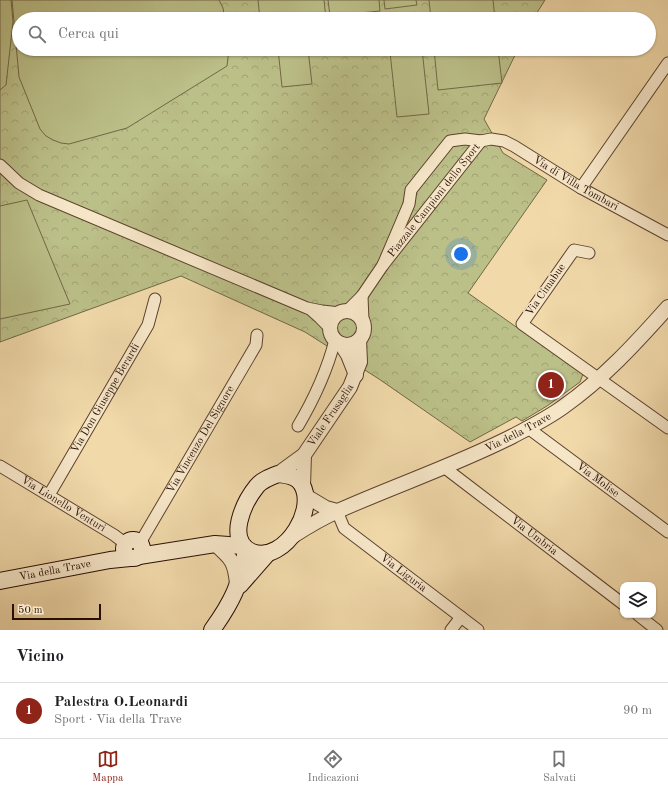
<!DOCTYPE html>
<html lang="it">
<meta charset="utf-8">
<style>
:root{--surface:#fff;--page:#f6f6f6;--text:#202124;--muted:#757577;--line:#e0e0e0;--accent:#8f2418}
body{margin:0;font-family:"Old Standard TT",serif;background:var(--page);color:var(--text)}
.controls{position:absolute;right:12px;bottom:12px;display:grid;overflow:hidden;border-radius:8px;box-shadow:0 1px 3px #0004}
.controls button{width:36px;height:36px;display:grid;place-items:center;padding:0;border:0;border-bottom:1px solid var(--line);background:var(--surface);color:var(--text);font:20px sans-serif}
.scale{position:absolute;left:12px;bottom:10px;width:89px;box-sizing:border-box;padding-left:4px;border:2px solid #2a0f05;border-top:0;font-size:11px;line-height:14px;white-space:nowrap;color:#2a0f05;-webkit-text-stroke:3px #f6e6c8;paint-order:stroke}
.you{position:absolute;left:461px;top:254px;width:14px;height:14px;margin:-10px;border:3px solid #fff;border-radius:50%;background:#1a73e8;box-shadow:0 0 0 6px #1a73e833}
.badge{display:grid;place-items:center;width:26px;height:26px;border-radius:50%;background:var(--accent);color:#fff;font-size:13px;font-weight:700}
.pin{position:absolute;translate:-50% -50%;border:2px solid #fff;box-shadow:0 1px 4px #0006}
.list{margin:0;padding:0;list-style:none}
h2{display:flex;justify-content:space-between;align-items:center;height:52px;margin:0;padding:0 16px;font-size:17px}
h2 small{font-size:13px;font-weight:400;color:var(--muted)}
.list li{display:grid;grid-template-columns:26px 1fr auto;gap:12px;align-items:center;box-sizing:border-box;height:56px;padding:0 16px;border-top:1px solid var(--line)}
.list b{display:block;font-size:15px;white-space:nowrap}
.list p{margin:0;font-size:13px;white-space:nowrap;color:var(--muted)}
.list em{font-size:13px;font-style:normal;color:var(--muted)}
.icon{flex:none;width:22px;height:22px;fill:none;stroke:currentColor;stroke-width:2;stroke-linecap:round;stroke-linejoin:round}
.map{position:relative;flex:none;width:668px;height:630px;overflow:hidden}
.search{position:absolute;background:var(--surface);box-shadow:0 1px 3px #0004;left:12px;right:12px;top:12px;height:44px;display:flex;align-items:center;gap:10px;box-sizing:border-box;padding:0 14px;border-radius:22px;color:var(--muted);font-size:15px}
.sheet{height:108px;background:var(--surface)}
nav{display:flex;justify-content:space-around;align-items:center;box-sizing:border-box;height:56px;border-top:1px solid var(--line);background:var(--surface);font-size:11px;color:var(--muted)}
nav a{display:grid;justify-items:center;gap:2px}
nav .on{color:var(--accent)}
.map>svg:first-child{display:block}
.park{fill:url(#park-crowns);stroke:#726746}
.pitch{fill:#bbbf88;stroke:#726746}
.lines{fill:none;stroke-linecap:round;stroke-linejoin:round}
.minor-casing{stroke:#5c422e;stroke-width:13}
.tertiary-casing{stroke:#5c422e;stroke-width:16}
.secondary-casing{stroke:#2a0f05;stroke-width:18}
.minor{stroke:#f6e6c8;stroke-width:11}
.tertiary{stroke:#f6e6c8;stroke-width:14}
.secondary{stroke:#f6e6c8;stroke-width:16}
.labels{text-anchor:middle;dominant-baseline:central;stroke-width:3;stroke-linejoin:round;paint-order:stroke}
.street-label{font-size:11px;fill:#2a0f05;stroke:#f6e6c8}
</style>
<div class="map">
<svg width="668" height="630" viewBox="0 0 668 630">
<defs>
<pattern id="park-crowns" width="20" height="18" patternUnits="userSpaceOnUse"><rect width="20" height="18" fill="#bbbf88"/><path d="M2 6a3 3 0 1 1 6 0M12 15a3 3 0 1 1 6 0" fill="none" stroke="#a1a374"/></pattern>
</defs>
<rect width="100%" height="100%" fill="#f1d9aa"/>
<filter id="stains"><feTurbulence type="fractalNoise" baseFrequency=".005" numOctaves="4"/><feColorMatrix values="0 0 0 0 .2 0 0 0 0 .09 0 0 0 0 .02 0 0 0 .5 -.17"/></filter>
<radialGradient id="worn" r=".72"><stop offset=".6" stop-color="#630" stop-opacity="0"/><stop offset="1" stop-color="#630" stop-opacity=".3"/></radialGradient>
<path class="park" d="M0 0H545L533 19H19V49H518L484 119 503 153 547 180 468 293 583 374 580 382 547 406 522 421 516 417 470 442 379 379 305 332 181 276 0 342Z"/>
<g class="pitch">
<path d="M0 0H11L13 22 6 85 0 90Z"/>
<path d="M12 0H219L223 8 225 19H19V49H229L227 66 127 128 69 144 61 143 53 140 46 136 40 129 19 77Z"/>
<path d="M258 0H324L326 19H260Z"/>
<path d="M328 0H379L380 11 330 16Z"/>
<path d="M384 0H416L417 5 385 9Z"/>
<path d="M429 0H493L495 19H431Z"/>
<path d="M278 49H308L312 84 282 87Z"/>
<path d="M422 49 429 114 397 117 390 52Z"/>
<path d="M434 49H498L502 83 438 90Z"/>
<path d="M27 200 70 304 0 319V206Z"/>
</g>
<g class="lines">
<g class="minor-casing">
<g id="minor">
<path d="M0 165 19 183 39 195 307 308 322 311 340 313"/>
<path d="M581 188 668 63"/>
<path d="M589 253 574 250 522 324 668 428"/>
<path id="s1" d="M383 265 409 204 411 190 450 141 465 139 481 141 491 139 504 141 514 146 581 188 668 235"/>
<path d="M362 296 363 321"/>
<path d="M311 310 320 318 330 328"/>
<path id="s2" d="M347 311 362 296 383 265 481 141"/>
<path d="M298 426C314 399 327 371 335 340"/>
<path id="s3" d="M528 428 668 532"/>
<path id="s4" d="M0 466 114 535 126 544"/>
<path id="s5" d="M445 468 623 604"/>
<path id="s6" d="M49 495 148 325 155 299"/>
<path id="s7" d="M337 511 344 528 478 630"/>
<path id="s8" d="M140 543 256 345 257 335"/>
<path d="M638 615 657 630"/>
<path d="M451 630 461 617"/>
</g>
</g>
<g class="tertiary-casing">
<g id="tertiary">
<circle cx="347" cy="328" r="17"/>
<path d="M341 344 348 355 356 375"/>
<path id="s9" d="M278 474 304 455 350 387 360 362 359 340"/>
<path d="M303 486 304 455"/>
<path d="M306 496 326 508 337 511"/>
<path id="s10" d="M293 536C307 527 322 518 338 511 396 485 456 465 513 436 530 427 548 418 563 407 603 379 636 343 668 307"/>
<path d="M215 544C232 559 235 562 237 584"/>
</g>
</g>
<g class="secondary-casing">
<g id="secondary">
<path d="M278 474C285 475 292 475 298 480 322 503 285 565 252 552 225 541 244 502 257 486 262 480 270 477 278 474Z"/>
<circle cx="133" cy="549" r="9"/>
<path d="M139 556 215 544 242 546"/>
<path id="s11" d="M0 581 110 560 130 558"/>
<path d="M240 585 268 553"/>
<path d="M212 630C232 602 241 584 246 549"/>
</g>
</g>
<use href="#minor" class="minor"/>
<use href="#tertiary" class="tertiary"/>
<use href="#secondary" class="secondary"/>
</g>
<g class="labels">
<g class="street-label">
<text stroke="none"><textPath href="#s1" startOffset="281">Via di Villa Tombari</textPath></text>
<text stroke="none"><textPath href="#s2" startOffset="141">Piazzale Campioni dello Sport</textPath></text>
<text transform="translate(546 290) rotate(-55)">Via Cimabue</text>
<text stroke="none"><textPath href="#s6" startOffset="112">Via Don Giuseppe Berardi</textPath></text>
<text stroke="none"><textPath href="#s9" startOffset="80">Viale Frusaglia</textPath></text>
<text stroke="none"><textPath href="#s10" startOffset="248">Via della Trave</textPath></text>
<text stroke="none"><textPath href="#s8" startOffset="120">Via Vincenzo Del Signore</textPath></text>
<text stroke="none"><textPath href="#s3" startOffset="87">Via Molise</textPath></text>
<text stroke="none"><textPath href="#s4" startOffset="74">Via Lionello Venturi</textPath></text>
<text stroke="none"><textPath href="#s5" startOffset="112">Via Umbria</textPath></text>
<text stroke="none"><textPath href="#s11" startOffset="56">Via della Trave</textPath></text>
<text stroke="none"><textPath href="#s7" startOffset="93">Via Liguria</textPath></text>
</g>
</g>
<rect width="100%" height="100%" filter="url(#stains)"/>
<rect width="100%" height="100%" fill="url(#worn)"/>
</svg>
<div class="controls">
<button><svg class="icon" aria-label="layers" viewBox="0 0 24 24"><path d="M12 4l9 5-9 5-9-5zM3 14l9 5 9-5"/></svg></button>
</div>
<div class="scale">50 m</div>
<div class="you"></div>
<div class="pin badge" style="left:551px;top:385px">1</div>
<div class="search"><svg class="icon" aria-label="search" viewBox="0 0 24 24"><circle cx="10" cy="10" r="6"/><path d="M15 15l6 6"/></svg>Cerca qui</div>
</div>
<section class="sheet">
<h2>Vicino<small></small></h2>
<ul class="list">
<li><span class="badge">1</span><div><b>Palestra O.Leonardi</b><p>Sport · Via della Trave</p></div><em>90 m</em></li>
</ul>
</section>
<nav>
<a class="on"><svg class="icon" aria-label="map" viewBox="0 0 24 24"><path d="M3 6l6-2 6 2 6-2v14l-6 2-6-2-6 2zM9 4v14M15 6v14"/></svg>Mappa</a>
<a><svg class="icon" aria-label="directions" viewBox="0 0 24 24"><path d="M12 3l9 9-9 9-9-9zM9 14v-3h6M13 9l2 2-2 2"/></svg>Indicazioni</a>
<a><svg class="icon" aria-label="saved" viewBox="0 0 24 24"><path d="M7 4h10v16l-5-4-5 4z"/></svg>Salvati</a>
</nav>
